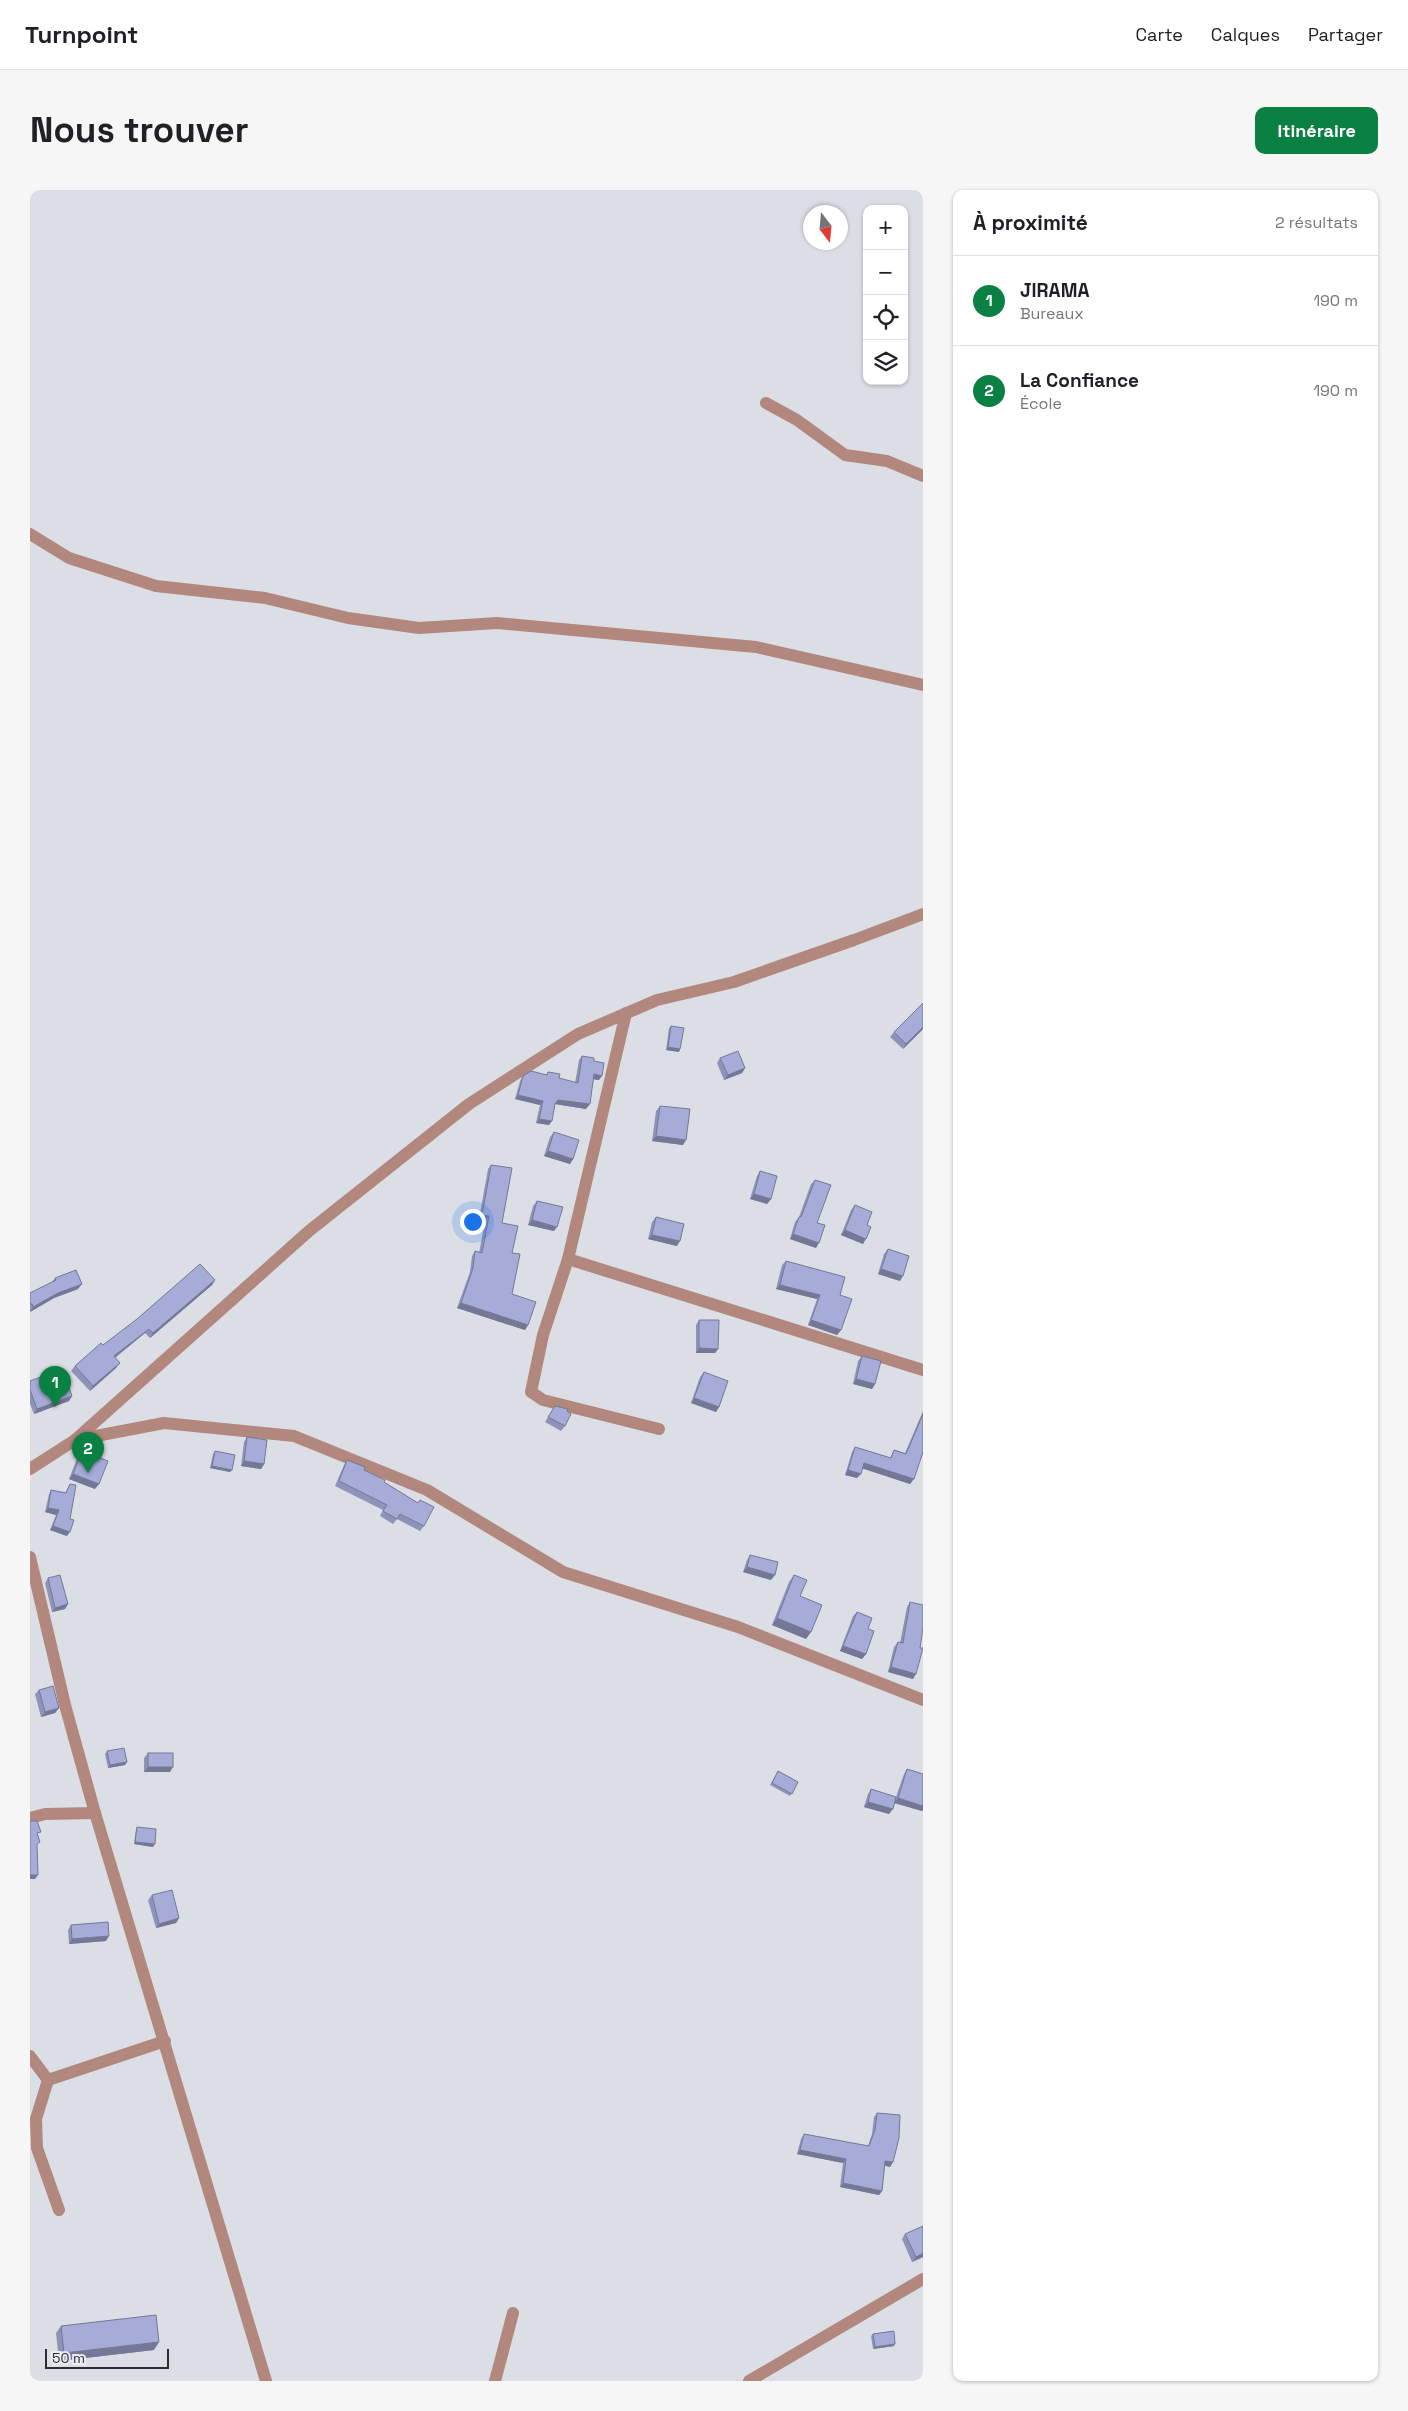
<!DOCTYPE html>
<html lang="fr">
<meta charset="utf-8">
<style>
:root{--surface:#fff;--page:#f6f6f6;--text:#202124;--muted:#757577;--line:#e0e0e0;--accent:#0b8043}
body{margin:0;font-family:"Space Grotesk",sans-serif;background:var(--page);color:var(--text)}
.controls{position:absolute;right:15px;top:15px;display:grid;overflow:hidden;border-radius:10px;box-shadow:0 1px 4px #0004}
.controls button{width:45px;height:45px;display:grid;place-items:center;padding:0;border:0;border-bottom:1px solid var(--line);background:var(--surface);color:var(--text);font:25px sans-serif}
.compass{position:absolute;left:773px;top:15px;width:45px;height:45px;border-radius:50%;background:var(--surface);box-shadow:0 1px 4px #0004;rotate:164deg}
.scale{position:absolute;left:15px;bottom:12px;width:124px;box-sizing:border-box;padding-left:5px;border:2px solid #2c2d30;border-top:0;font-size:14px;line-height:18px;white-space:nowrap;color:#2c2d30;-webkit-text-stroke:4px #eaebf3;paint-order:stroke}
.you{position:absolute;left:442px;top:1031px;width:18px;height:18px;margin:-12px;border:4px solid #fff;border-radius:50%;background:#1a73e8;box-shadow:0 0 0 8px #1a73e833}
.badge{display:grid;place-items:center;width:32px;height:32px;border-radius:50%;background:var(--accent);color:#fff;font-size:16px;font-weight:700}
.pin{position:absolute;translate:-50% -41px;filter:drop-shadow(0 1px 2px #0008)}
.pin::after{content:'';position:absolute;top:26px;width:18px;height:15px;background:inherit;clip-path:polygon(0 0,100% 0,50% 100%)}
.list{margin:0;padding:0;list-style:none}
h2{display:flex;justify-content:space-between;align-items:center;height:65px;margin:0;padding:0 20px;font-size:21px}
h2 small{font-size:16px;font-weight:400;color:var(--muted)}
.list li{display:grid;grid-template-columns:32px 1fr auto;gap:15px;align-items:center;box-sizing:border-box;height:90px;padding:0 20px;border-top:1px solid var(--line)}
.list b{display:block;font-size:19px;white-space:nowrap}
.list p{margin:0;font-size:16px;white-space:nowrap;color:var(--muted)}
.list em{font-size:16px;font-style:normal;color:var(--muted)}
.icon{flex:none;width:28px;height:28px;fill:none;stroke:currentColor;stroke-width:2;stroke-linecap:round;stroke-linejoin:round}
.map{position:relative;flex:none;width:893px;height:2191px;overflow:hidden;border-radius:10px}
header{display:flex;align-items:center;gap:30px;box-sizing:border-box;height:70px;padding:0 25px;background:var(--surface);border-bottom:1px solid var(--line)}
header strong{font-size:24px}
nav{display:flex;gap:28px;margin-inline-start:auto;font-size:18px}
.intro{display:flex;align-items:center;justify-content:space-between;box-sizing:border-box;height:120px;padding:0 30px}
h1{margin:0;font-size:35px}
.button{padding:12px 22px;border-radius:10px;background:var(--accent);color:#fff;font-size:18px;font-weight:700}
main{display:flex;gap:30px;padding:0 30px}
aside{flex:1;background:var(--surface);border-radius:10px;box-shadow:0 1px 4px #0004}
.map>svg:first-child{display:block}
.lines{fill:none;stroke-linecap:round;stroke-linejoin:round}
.minor{stroke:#b2877d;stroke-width:12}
.tertiary{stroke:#b2877d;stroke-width:12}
.wall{fill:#8f93b9}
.shaded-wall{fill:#747896}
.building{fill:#a6abd7;stroke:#747896}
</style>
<header>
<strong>Turnpoint</strong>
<nav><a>Carte</a><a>Calques</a><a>Partager</a></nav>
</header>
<div class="intro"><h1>Nous trouver</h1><a class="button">Itinéraire</a></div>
<main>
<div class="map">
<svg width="893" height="2191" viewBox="0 0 893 2191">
<rect width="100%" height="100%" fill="#dcdee6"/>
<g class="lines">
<g class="minor">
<path d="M736 213 767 230 815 265 857 271 893 286"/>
<path d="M0 344 39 368 126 396 235 408 318 428 389 438 467 433 726 457 893 495"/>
<path d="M596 823 538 1069 513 1145 501 1202 513 1210 629 1239"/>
<path d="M538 1069 893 1180"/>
<path d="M45 1250 134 1233 264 1246 397 1300 533 1382 708 1437 893 1510"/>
<path d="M0 1628 15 1624 65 1623"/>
<path d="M0 1866 18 1890"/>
<path d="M18 1890 6 1929 7 1958 29 2020"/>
<path d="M18 1890 135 1851"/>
<path d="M465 2191 483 2123"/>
</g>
<g class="tertiary">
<path d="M0 1279 45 1250 279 1041 439 914 548 844 627 810 704 792 824 750 893 724"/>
<path d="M0 1367 35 1515 65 1623 236 2191"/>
<path d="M719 2191 893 2089"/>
</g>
</g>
<g class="wall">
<path d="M641 836 650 859 649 862 636 860 639 838Z"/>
<path d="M893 839 873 859 860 847 864 842Z"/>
<path d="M552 866 564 871 569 890 563 889 556 919 525 914 519 935 506 933 510 915 485 909 490 891 493 886 516 885 518 882 529 888 545 893 549 870Z"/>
<path d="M690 868 715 878 712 883 694 890 687 873Z"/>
<path d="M630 916 653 955 622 951 626 921Z"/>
<path d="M524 942 543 969 540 974 514 966 520 947Z"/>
<path d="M461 975 472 1033 482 1063V1104L498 1135 495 1140 427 1118 440 1082 442 1066 445 1061 449 1063 455 1031 449 1029 458 979Z"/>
<path d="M730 981 741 1009 737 1014 720 1009 727 986Z"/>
<path d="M785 990 787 1033 786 1058 760 1049 765 1032 769 1027 781 994Z"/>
<path d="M507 1011 524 1041 498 1035 503 1016Z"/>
<path d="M825 1015 837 1035 833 1054 811 1045 821 1020Z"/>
<path d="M626 1027 647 1056 618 1049 622 1032Z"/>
<path d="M858 1059 870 1091 848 1084 854 1064Z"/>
<path d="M756 1071 810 1105 811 1140 807 1145 778 1135 787 1109 746 1099 752 1075Z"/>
<path d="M25 1088 48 1099 24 1108 0 1122V1103L22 1092Z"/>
<path d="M185 1090 182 1095 120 1148 115 1143 85 1168 86 1178 60 1201 41 1181 45 1176 73 1155Z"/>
<path d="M669 1130 688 1159 685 1163H666V1135Z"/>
<path d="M832 1166 845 1194 842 1199 823 1194 828 1171Z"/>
<path d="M674 1182 689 1217 686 1222 661 1213 670 1187Z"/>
<path d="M0 1191 42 1206 39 1211 4 1224 0 1214Z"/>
<path d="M525 1216 537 1221 535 1236 531 1241 515 1232Z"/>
<path d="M893 1221V1263L880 1294 832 1278 827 1288 815 1285 822 1262 825 1257 860 1268 864 1260 875 1263Z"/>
<path d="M217 1247 234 1274 231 1279 211 1276 214 1252Z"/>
<path d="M52 1261 65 1299 39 1289 48 1266Z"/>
<path d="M185 1261 200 1282 180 1278 183 1264Z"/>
<path d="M317 1270 388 1313 390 1310 394 1336 390 1341 367 1329 363 1334 350 1326 353 1320 305 1296 314 1275Z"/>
<path d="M40 1294V1329L37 1346 20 1340 26 1325 15 1322 19 1304 21 1300 35 1303Z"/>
<path d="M720 1365 741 1390 713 1382 717 1370Z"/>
<path d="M764 1385 770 1406 776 1449 742 1435 759 1392Z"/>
<path d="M18 1388 38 1414 35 1419 22 1422 15 1393Z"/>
<path d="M880 1412 890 1458 883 1489 858 1482 864 1457 868 1452 870 1453 877 1417Z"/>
<path d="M827 1422 838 1439 836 1464 832 1469 810 1461 823 1426Z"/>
<path d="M9 1500 29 1518 25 1523 11 1527 5 1504Z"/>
<path d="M77 1561 97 1572 95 1575 78 1578 75 1564Z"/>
<path d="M118 1563 140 1582H114V1568Z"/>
<path d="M877 1579 893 1584V1620L892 1621 865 1613 859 1624 834 1617 838 1604 841 1599 866 1607 874 1584Z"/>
<path d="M748 1581 768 1592 760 1606 740 1595Z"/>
<path d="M107 1637 123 1657 104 1654 106 1639Z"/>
<path d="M122 1705 149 1728 146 1733 126 1738 118 1710Z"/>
<path d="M41 1735 76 1751 39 1754 38 1740Z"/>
<path d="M847 1923 863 1972 860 1977 855 1975 852 2001 849 2005 810 1997 813 1973 767 1964 771 1949 774 1944 838 1956 842 1944 844 1927Z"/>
<path d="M875 2044 893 2067 882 2072 872 2049Z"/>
<path d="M31 2136 124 2160 29 2171 26 2143Z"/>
<path d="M843 2144 864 2156 843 2159 841 2146Z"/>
</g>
<g class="shaded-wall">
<path d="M893 837V839L873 859 876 854Z"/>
<path d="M638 857 650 859 649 862 636 860Z"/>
<path d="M715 878 712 883 694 890 698 885Z"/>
<path d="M564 884 572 886 569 890 561 889Z"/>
<path d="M488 905 513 911 510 915 485 909Z"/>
<path d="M528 910 560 914 556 919 525 914Z"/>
<path d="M509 929 522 931 519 935 506 933Z"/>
<path d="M626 946 656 950 653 955 622 951Z"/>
<path d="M518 961 543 969 540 974 514 966Z"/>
<path d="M724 1004 741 1009 737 1014 720 1009Z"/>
<path d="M452 1025 459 1026 455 1031 449 1029Z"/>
<path d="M502 1030 527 1037 524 1041 498 1035Z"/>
<path d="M815 1040 836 1049 833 1054 811 1045Z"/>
<path d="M763 1044 789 1053 786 1058 760 1049Z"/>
<path d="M622 1045 650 1051 647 1056 618 1049Z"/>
<path d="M851 1079 873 1086 870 1091 848 1084Z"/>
<path d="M185 1090 182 1095 120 1148 123 1143Z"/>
<path d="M52 1094 48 1099 24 1108 0 1122 3 1117 28 1103Z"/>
<path d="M750 1095 790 1105 787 1109 746 1099Z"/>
<path d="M431 1113 498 1135 495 1140 427 1118Z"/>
<path d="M781 1130 811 1140 807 1145 778 1135Z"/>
<path d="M119 1139 115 1143 80 1171 84 1166Z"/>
<path d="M669 1158 688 1159 685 1163H666Z"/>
<path d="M90 1173 86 1178 60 1201 63 1196Z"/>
<path d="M826 1189 845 1194 842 1199 823 1194Z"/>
<path d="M42 1206 39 1211 4 1224 7 1219Z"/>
<path d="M664 1208 689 1217 686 1222 661 1213Z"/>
<path d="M214 1271 234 1274 231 1279 211 1276Z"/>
<path d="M834 1273 884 1289 880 1294 831 1278Z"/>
<path d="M182 1276 202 1280 200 1282 180 1278Z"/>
<path d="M818 1280 831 1284 827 1288 815 1285Z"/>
<path d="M43 1284 69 1294 65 1299 39 1289Z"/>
<path d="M18 1318 29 1320 26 1325 15 1322Z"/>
<path d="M23 1336 40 1342 37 1346 20 1340Z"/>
<path d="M717 1377 745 1385 741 1390 713 1382Z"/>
<path d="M38 1414 35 1419 22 1422 25 1418Z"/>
<path d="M747 1428 781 1442 776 1449 742 1435Z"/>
<path d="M813 1456 836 1464 832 1469 810 1461Z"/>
<path d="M861 1477 886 1484 883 1489 858 1482Z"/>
<path d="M29 1518 25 1523 11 1527 15 1522Z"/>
<path d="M97 1572 95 1575 78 1578 80 1575Z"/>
<path d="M118 1577H143L140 1582H114Z"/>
<path d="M868 1608 893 1616V1620L892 1621 864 1613Z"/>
<path d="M838 1612 863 1619 859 1624 834 1617Z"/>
<path d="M105 1652 125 1654 123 1657 104 1654Z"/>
<path d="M0 1685H8L5 1689H0Z"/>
<path d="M149 1728 146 1733 126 1738 129 1734Z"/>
<path d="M79 1746 76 1751 39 1754 42 1749Z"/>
<path d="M770 1960 816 1969 813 1973 767 1964Z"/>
<path d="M855 1971 863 1972 860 1977 852 1975Z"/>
<path d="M813 1993 852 2001 849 2005 810 1997Z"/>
<path d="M893 2063V2067L882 2072 886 2067Z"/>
<path d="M129 2152 124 2160 29 2171 34 2163Z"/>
<path d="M865 2154 864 2156 843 2159 845 2157Z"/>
</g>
<g class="building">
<path d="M893 813V837L876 854 864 842Z"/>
<path d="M641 836 654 838 650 859 638 857Z"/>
<path d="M708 861 715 878 698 885 690 868Z"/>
<path d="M552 866 564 868V871L574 873 572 886 564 884 560 914 528 910 525 914 522 931 509 929 513 911 488 905 493 886 501 881 517 885 518 882 530 884 529 888 548 893Z"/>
<path d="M630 916 660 919 656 950 626 946Z"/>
<path d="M524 942 549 950 543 969 518 961Z"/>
<path d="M461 975 482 978 472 1033 488 1036 482 1063 490 1064 482 1104 506 1112 498 1135 431 1113 443 1078 445 1061 452 1063 459 1026 452 1025Z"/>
<path d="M730 981 747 986 741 1009 724 1004Z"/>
<path d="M785 990 801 995 787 1033 795 1035 789 1053 763 1044 769 1027H771Z"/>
<path d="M507 1011 533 1017 527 1037 502 1030Z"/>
<path d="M825 1015 842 1022 837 1035 841 1037 836 1049 815 1040Z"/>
<path d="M626 1027 654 1034 650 1051 622 1045Z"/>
<path d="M858 1059 879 1066 873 1086 851 1079Z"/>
<path d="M756 1071 815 1087 810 1105 822 1109 811 1140 781 1130 790 1105 750 1095Z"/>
<path d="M170 1074 185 1090 123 1143 119 1139 84 1166 90 1173 63 1196 45 1176 71 1153 73 1155 107 1129Z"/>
<path d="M46 1080 52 1094 28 1103 3 1117 2 1114H0V1103L26 1090 25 1088Z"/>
<path d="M669 1130H689L688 1159 669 1158Z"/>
<path d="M832 1166 851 1171 845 1194 826 1189Z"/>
<path d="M32 1179 42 1206 7 1219 0 1200V1191Z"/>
<path d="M674 1182 698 1191 689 1217 664 1208Z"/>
<path d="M525 1216 538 1219 537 1221 541 1224 535 1236 518 1227Z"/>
<path d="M893 1224V1262L884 1289 834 1273 831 1284 818 1280 825 1257 861 1268 864 1260 876 1264Z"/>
<path d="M217 1247 237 1250 234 1274 214 1271Z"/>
<path d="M52 1261 78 1271 69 1294 43 1284Z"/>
<path d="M185 1261 205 1265 202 1280 182 1276Z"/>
<path d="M317 1270 335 1277 334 1280 355 1290 354 1292 388 1313 390 1310 404 1317 394 1336 370 1324 367 1329 353 1321 357 1315 309 1291Z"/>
<path d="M40 1294 46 1295 40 1329 44 1330 40 1342 23 1336 29 1320 18 1318 21 1300 36 1303Z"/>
<path d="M720 1365 748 1372 745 1385 717 1377Z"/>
<path d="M30 1385 38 1414 25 1418 18 1388Z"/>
<path d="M764 1385 777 1390 770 1406 792 1415 781 1442 747 1428Z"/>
<path d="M880 1412 893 1415V1438L890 1458H893L886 1484 861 1477 868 1452 873 1453Z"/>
<path d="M827 1422 842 1428 838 1439 844 1441 836 1464 813 1456Z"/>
<path d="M23 1496 29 1518 15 1522 9 1500Z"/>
<path d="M94 1558 97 1572 80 1575 77 1561Z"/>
<rect x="118" y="1563" width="25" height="14"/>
<path d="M877 1579 893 1584V1616L868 1608Z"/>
<path d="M748 1581 768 1592 762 1604 742 1593Z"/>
<path d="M841 1599 866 1607 863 1619 838 1612Z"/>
<path d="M0 1631H7L11 1642 7 1643 10 1652 7 1654 8 1685H0Z"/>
<path d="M107 1637 126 1639 125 1654 105 1652Z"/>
<path d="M142 1700 149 1728 129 1734 122 1705Z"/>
<path d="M78 1732 79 1746 42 1749 41 1735Z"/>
<path d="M847 1923 870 1925 869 1948 863 1972 855 1971 852 2001 813 1993 816 1969 770 1960 774 1944 839 1956 845 1940Z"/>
<path d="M893 2036V2063L886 2067 875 2044Z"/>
<path d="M126 2125 129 2152 34 2163 31 2136Z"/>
<path d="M864 2141 865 2154 845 2157 843 2144Z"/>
</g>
</svg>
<div class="controls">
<button>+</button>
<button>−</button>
<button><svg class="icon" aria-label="locate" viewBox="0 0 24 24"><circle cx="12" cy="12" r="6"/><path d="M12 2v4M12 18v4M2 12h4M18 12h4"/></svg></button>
<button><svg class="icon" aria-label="layers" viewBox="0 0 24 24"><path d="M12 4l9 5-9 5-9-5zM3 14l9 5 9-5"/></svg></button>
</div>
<svg class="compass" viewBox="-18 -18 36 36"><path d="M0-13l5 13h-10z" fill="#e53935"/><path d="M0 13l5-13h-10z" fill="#757577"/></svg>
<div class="scale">50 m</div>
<div class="you"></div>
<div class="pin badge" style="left:25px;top:1217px">1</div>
<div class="pin badge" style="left:58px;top:1283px">2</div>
</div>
<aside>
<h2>À proximité<small>2 résultats</small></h2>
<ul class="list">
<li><span class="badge">1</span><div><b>JIRAMA</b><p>Bureaux</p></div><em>190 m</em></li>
<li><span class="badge">2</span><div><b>La Confiance</b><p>École</p></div><em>190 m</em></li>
</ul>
</aside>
</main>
